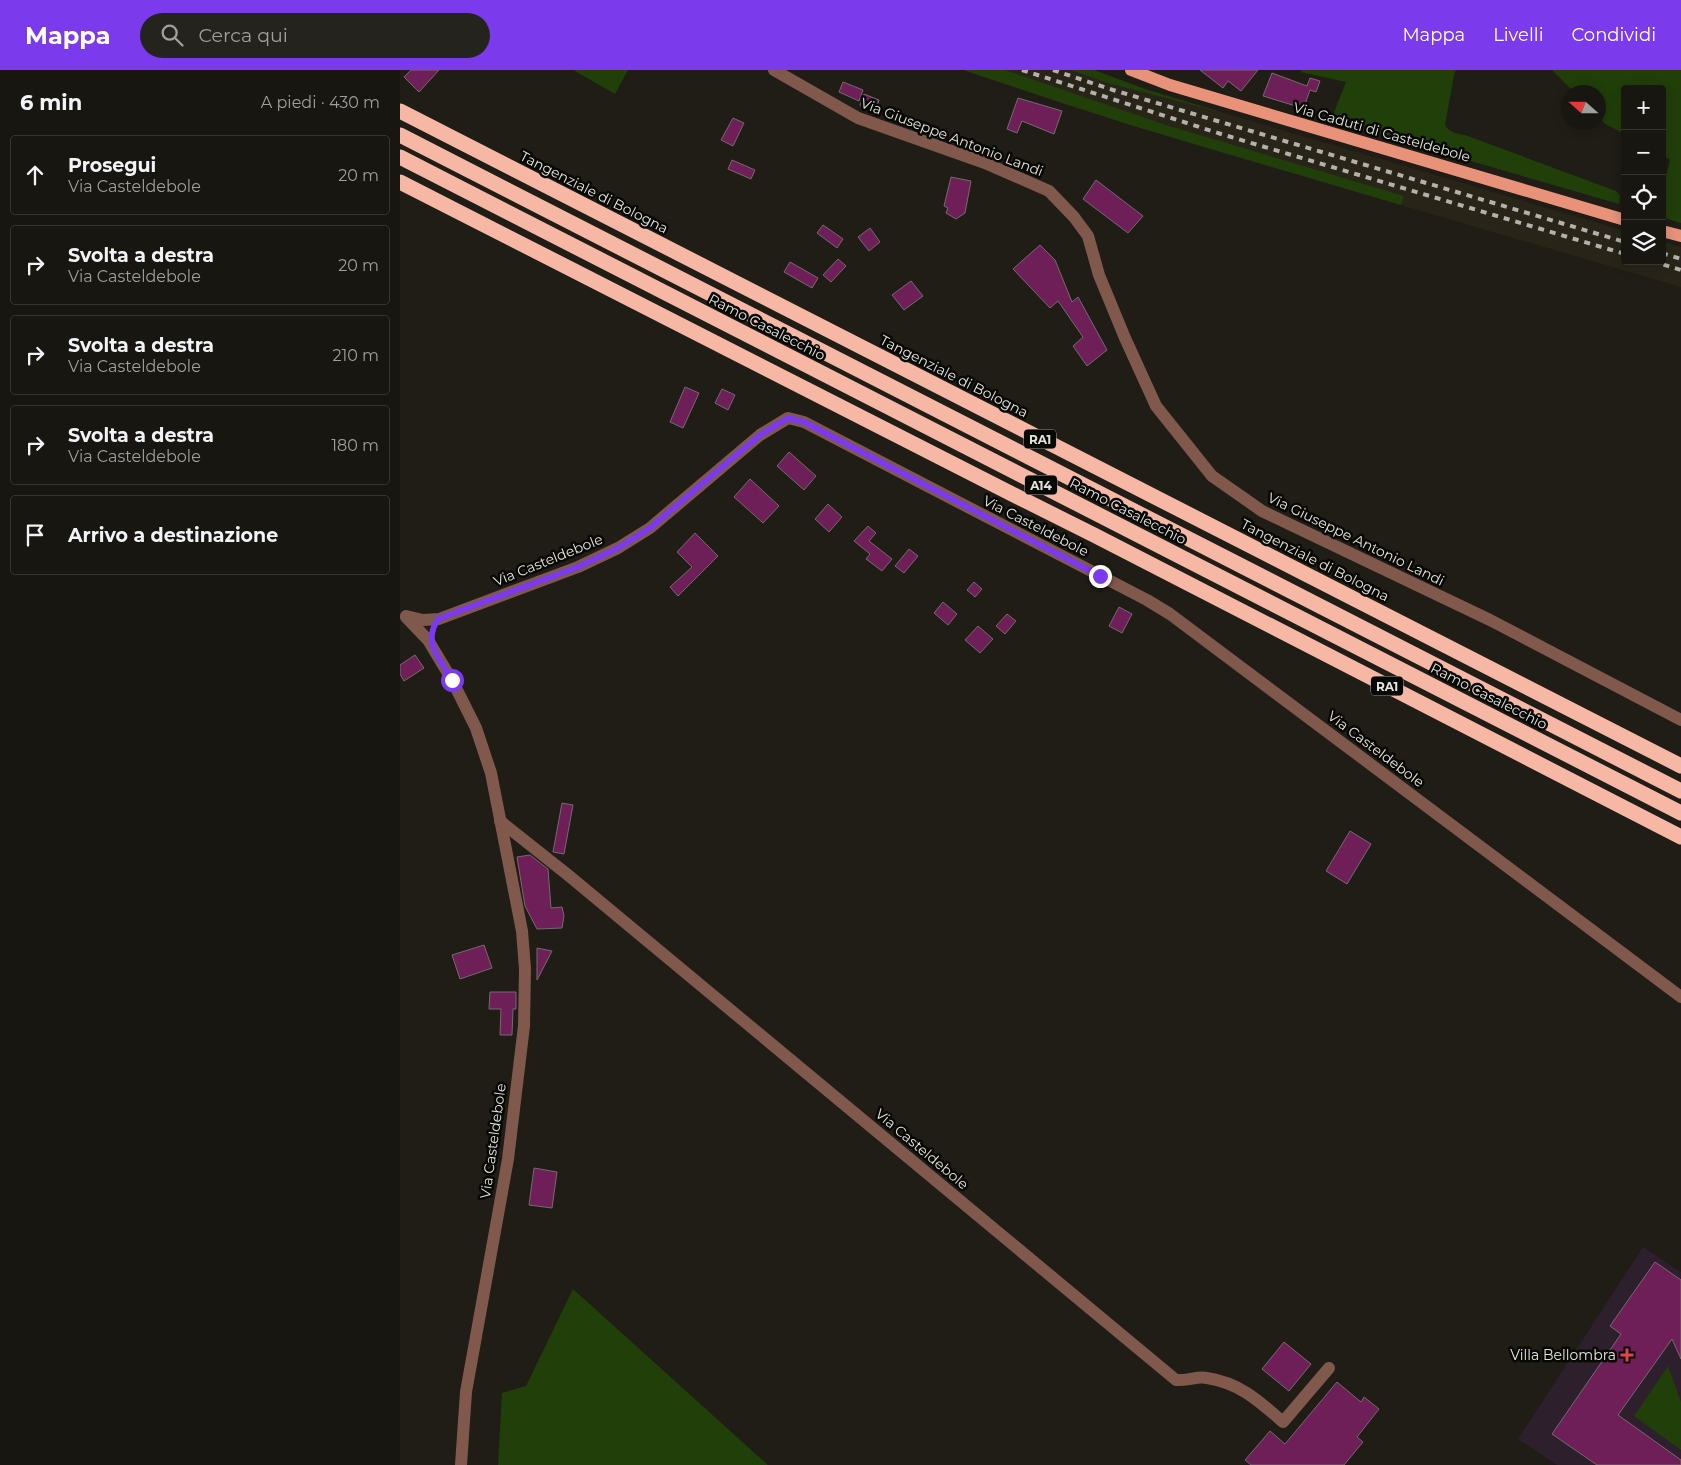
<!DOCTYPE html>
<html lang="it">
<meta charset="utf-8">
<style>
:root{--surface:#171610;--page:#24231e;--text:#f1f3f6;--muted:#9e9f9f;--line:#363530;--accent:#7c3aed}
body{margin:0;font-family:Montserrat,sans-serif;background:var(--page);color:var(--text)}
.controls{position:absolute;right:15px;top:15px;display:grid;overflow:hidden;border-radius:5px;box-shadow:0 2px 12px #0003}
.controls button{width:45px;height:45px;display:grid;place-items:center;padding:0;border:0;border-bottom:1px solid var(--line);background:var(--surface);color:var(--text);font:25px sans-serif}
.compass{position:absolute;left:1161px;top:15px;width:45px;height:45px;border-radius:50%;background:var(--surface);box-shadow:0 2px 12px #0003;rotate:291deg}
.stop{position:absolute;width:15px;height:15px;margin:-11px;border:4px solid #7c3aed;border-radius:50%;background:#fff}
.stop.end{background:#7c3aed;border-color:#fff;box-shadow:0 1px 5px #0008}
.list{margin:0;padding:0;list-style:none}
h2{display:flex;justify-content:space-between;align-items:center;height:65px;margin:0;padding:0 20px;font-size:21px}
h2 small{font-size:16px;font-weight:400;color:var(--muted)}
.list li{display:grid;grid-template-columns:32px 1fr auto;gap:15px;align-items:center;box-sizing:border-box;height:80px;margin:0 10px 10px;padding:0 10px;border:1px solid var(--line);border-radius:5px}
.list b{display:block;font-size:19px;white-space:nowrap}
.list p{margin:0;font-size:16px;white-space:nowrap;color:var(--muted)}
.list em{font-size:16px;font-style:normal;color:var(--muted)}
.icon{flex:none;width:28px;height:28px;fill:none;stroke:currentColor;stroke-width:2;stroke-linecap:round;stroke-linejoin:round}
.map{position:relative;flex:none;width:1281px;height:1395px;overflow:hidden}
header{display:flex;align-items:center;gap:30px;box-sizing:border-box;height:70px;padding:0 25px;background:var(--accent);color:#fff}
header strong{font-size:24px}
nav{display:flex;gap:28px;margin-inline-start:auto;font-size:18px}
.search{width:350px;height:45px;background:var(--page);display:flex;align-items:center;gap:12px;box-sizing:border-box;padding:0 18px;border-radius:28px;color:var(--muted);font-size:19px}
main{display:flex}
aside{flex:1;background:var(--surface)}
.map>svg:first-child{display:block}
.built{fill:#282518}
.medical{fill:#2d1f2b}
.green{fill:#203f09}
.building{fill:#6f1f57;stroke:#746b70}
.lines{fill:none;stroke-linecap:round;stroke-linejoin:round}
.minor{stroke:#81584c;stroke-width:12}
.major{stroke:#e89379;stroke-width:12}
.highway{stroke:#f6b8a5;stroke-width:15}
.rail{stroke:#b3b1ac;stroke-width:4;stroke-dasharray:6 6;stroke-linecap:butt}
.route{stroke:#7c3aed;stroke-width:6}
.health-dot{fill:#e0444e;stroke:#080805;stroke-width:2}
.labels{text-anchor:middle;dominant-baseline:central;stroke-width:5;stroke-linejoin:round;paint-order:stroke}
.shield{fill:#080805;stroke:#a3a29e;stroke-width:1}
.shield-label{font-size:12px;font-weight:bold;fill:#e5e4df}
.street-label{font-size:14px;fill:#e5e4df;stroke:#080805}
.poi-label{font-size:14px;fill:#e5e4df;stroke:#080805;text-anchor:end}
</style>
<header>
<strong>Mappa</strong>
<div class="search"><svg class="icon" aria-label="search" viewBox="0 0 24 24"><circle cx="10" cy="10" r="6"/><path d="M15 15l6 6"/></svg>Cerca qui</div>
<nav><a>Mappa</a><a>Livelli</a><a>Condividi</a></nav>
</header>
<main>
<aside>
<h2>6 min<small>A piedi · 430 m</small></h2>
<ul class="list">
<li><svg class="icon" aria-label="ahead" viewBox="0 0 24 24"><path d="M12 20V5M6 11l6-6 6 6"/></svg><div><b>Prosegui</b><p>Via Casteldebole</p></div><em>20 m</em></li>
<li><svg class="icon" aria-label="right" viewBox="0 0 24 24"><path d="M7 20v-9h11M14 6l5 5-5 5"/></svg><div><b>Svolta a destra</b><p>Via Casteldebole</p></div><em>20 m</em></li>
<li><svg class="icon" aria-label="right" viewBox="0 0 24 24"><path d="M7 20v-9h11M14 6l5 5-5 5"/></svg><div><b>Svolta a destra</b><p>Via Casteldebole</p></div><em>210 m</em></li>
<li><svg class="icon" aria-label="right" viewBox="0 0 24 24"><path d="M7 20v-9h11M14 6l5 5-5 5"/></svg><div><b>Svolta a destra</b><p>Via Casteldebole</p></div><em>180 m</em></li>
<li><svg class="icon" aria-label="arrive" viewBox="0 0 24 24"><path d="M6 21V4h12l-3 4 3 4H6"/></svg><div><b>Arrivo a destinazione</b></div></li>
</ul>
</aside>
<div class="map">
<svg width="1281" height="1395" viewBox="0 0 1281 1395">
<rect width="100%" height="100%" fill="#1f1d16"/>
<path class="built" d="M563 0H694L745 19 824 43 1225 161V191H1262V171L1281 177V217L830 85 666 35Z"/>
<path class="medical" d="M1243 1177 1281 1202V1395H1157L1118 1369Z"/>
<g class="green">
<path d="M173 0H228L215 24Z"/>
<path d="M563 0H605L766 55 1004 126 1001 135 730 55Z"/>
<path d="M671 0H694L745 19 824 43 708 13Z"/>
<path d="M903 0H1056L1054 5 1045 55C1049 62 1057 64 1065 65L1216 121 1220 126 1219 134 932 51 933 45 946 12 900 2Z"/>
<path d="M1152 0H1281V153L1262 147V122L1270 90 1262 85V19H1225V64L1205 54 1199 47 1198 22H1174Z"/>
<path d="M173 1219 368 1395H98L102 1323 126 1316Z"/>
<path d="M1268 1296 1281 1332V1380L1234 1346Z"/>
</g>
<g class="building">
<path d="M11 0H39L19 22 4 7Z"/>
<path d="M800 0H858L841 21 828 11 823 18Z"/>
<path d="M872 3 907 16 910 8 920 11 916 22 910 20 904 37 900 35 899 37 863 26Z"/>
<path d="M443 12 463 20 459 31 439 22Z"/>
<path d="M464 24 479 30 475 42 460 35Z"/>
<path d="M618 28 662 41 654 64 622 51 617 63 607 59Z"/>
<path d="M333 48 344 53 333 76 321 70Z"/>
<path d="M332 90 355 100 351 109 328 99Z"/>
<path d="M551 107 571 111 565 143 556 149 546 143 548 138 544 136Z"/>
<path d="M696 110 743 146 728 163 683 129Z"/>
<path d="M423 155 443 169 437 178 417 163Z"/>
<path d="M470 158 480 172 469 181 458 167Z"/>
<path d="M640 175 655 190 672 232 678 227 707 280 687 296 673 276 683 267 658 231 650 238 613 199Z"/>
<path d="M438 189 446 196 431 212 423 205Z"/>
<path d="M390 192 418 208 412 218 384 202Z"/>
<path d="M511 211 523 226 504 240 492 225Z"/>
<path d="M285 317 299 323 283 358 270 352Z"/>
<path d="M322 319 335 325 328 340 315 333Z"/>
<path d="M389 382 416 406 404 420 377 396Z"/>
<path d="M350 409 379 436 363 453 334 427Z"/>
<path d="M428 434 442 447 429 462 415 449Z"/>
<path d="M468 456 476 463 469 471 492 489 482 501 466 489 470 484 454 471Z"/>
<path d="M295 463 318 486 278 526 270 517 292 497 277 482Z"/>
<path d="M509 479 518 486 504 503 495 496Z"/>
<path d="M574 512 582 519 575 527 567 520Z"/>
<path d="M543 532 557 544 548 555 534 543Z"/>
<path d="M719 537 732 544 722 563 709 556Z"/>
<path d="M607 544 616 551 605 564 596 556Z"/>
<path d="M578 556 593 569 580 583 565 570Z"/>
<path d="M15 585 24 598 4 611 0 604V595Z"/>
<path d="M162 733 173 735 164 784 153 782Z"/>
<path d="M950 761 971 774 947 814 926 801Z"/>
<path d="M130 785 148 799 151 838 162 837 164 846 162 858 137 859 125 836 117 787Z"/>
<path d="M84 875 92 898 60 909 52 885Z"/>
<path d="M137 878 152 881 137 910Z"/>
<path d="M90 922H116V939H113L112 965H100L101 939H89Z"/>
<path d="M134 1098 157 1102 152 1138 129 1135Z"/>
<path d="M1255 1192 1281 1210V1289L1272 1269 1218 1345 1281 1390V1395H1197L1152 1364 1221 1264 1210 1256Z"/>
<path d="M884 1272 911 1294 889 1321 862 1299Z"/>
<path d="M937 1312 961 1332 964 1327 979 1339 957 1367 963 1372 944 1395H851L845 1390 870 1361 885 1374Z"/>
</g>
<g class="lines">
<g class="minor">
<path d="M374 0 458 48 585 93 649 121 674 147 688 166 699 205 725 268 756 336 812 406 862 441 1090 550 1281 650"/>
<path d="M6 546 23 550 39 549 178 497 218 478 250 458 360 365 388 348 404 352 747 530 770 544 1281 927"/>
<path d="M6 547 28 570 52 610 76 658 91 703 122 861 125 899 124 956 108 1089 66 1322 61 1395"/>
<path d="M100 751 168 805 776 1310C787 1311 797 1306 807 1308 840 1313 859 1331 883 1352L929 1298"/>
</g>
<g class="major">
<path d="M731 0 770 15 1225 150"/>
<path d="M1262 161 1281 166"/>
</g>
<g class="highway">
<path d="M0 41 1281 696"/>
<path d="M0 65 1281 721"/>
<path d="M0 87 1281 743"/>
<path d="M0 112 612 424 694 465 1281 767"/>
</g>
<g class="rail">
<path d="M622 0 821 64 1225 184"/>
<path d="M653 0 713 20 1225 172"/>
<path d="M1262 183 1281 189"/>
<path d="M1252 191 1281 200"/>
</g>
</g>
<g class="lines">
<path class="route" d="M52 610C40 588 22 574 38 549L178 497 218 478 250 458 360 365 388 348 404 352 700 506"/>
</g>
<path class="health-dot" d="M1224.5 1277.5h5v5h5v5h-5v5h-5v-5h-5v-5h5z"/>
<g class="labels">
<g class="shield">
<rect x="624" y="359.5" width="32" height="19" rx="4"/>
<rect x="625" y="405.5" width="32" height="19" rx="4"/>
<rect x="971" y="606.5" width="32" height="19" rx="4"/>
</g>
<g class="shield-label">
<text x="640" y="369">RA1</text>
<text x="641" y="415">A14</text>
<text x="987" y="616">RA1</text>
</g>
<g class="street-label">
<text transform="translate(982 62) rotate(16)">Via Caduti di Casteldebole</text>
<text transform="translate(552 67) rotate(21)">Via Giuseppe Antonio Landi</text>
<text transform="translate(194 122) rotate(27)">Tangenziale di Bologna</text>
<text transform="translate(367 257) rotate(27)">Ramo Casalecchio</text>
<text transform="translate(554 306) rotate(27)">Tangenziale di Bologna</text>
<text transform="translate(728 441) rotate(27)">Ramo Casalecchio</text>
<text transform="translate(636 456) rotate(27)">Via Casteldebole</text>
<text transform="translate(956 469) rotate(26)">Via Giuseppe Antonio Landi</text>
<text transform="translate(148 490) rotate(-22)">Via Casteldebole</text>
<text transform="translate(915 490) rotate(27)">Tangenziale di Bologna</text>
<text transform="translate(1089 626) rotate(27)">Ramo Casalecchio</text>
<text transform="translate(976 679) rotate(37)">Via Casteldebole</text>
<text transform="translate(93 1071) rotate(-82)">Via Casteldebole</text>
<text transform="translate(522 1079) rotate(40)">Via Casteldebole</text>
</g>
<g class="poi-label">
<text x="1216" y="1285">Villa Bellombra</text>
</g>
</g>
</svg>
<div class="controls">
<button>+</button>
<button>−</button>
<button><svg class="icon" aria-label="locate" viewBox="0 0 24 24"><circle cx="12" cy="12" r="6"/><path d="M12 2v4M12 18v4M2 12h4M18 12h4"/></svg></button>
<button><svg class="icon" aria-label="layers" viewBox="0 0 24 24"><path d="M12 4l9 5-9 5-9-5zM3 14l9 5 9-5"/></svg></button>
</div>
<svg class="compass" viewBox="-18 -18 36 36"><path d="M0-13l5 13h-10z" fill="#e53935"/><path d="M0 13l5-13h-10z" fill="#9e9f9f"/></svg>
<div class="stop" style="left:52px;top:610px"></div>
<div class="stop end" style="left:700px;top:506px"></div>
</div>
</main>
